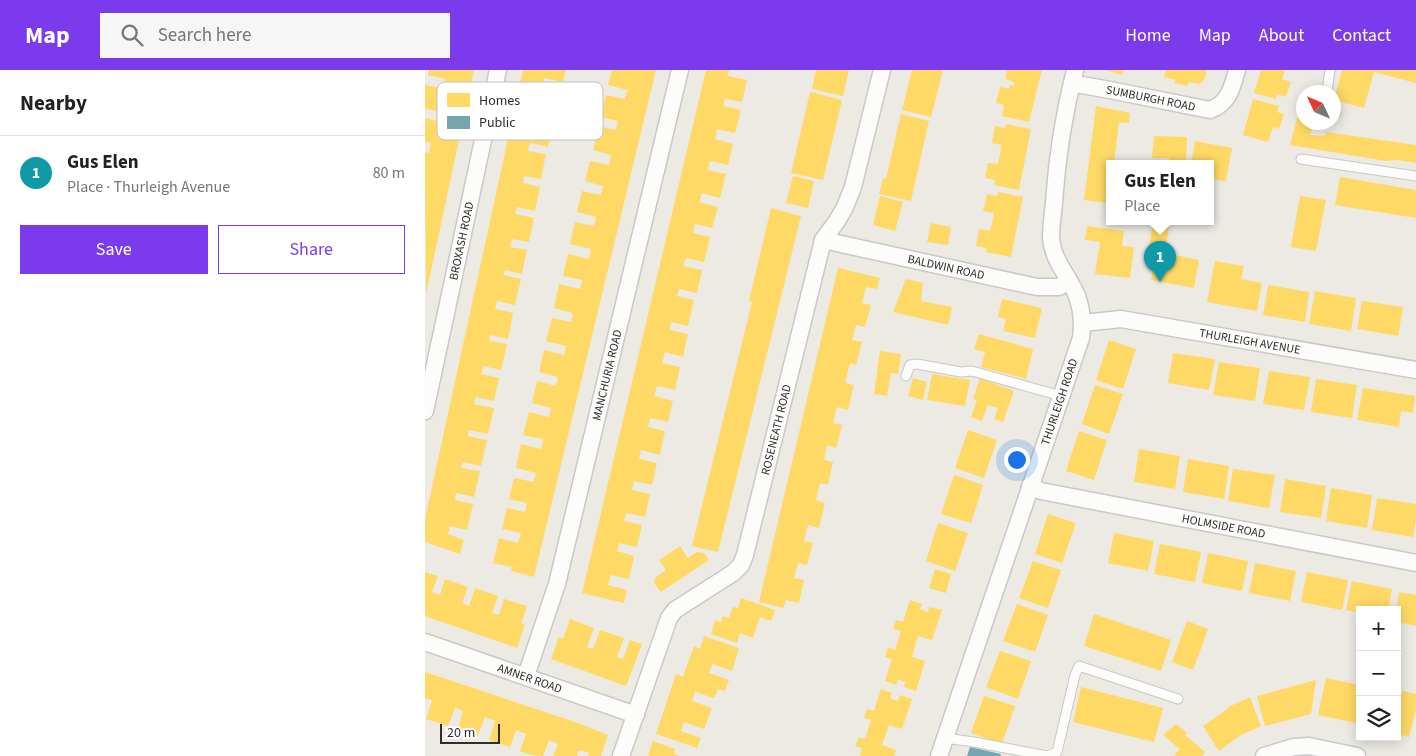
<!DOCTYPE html>
<meta charset="utf-8">
<style>
:root{--surface:#fff;--page:#f6f6f6;--text:#222;--muted:#767676;--line:#e0e0e0;--accent:#7c3aed}
body{margin:0;font-family:"Source Sans 3",sans-serif;background:var(--page);color:var(--text)}
.controls{position:absolute;right:15px;bottom:15px;display:grid;overflow:hidden;border-radius:0px;box-shadow:0 2px 12px #0003}
.controls button{width:45px;height:45px;display:grid;place-items:center;padding:0;border:0;border-bottom:1px solid var(--line);background:var(--surface);color:var(--text);font:25px sans-serif}
.compass{position:absolute;left:871px;top:15px;width:45px;height:45px;border-radius:50%;background:var(--surface);box-shadow:0 2px 12px #0003;rotate:314deg}
.scale{position:absolute;left:15px;bottom:12px;width:60px;box-sizing:border-box;padding-left:5px;border:2px solid #2d2d2d;border-top:0;font-size:14px;line-height:18px;white-space:nowrap;color:#2d2d2d;-webkit-text-stroke:4px #fff;paint-order:stroke}
.you{position:absolute;left:591px;top:389px;width:18px;height:18px;margin:-12px;border:4px solid #fff;border-radius:50%;background:#1a73e8;box-shadow:0 0 0 8px #1a73e833}
.badge{display:grid;place-items:center;width:32px;height:32px;border-radius:50%;background:var(--accent);color:#fff;font-size:16px;font-weight:700}
.pin{position:absolute;translate:-50% -41px;filter:drop-shadow(0 1px 2px #0008)}
.pin::after{content:'';position:absolute;top:26px;width:18px;height:15px;background:inherit;clip-path:polygon(0 0,100% 0,50% 100%)}
.popup{position:absolute;left:681px;top:90px;width:108px;height:65px;box-sizing:border-box;display:grid;place-content:center;border-radius:0px;background:var(--surface);filter:drop-shadow(0 1px 4px #0005);font-size:16px;white-space:nowrap;color:var(--muted)}
.popup b{font-size:19px;color:var(--text)}
.popup::after{content:'';position:absolute;left:50%;top:100%;margin-left:-10px;border:10px solid transparent;border-top-color:var(--surface)}
.list{margin:0;padding:0;list-style:none}
h2{display:flex;justify-content:space-between;align-items:center;height:65px;margin:0;padding:0 20px;font-size:21px}
h2 small{font-size:16px;font-weight:400;color:var(--muted)}
.list li{display:grid;grid-template-columns:32px 1fr auto;gap:15px;align-items:center;box-sizing:border-box;height:75px;padding:0 20px;border-top:1px solid var(--line)}
.list b{display:block;font-size:19px;white-space:nowrap}
.list p{margin:0;font-size:16px;white-space:nowrap;color:var(--muted)}
.list em{font-size:16px;font-style:normal;color:var(--muted)}
.actions{display:flex;gap:10px;padding:15px 20px}
.actions a{flex:1;padding:11px 0;border:1px solid var(--accent);border-radius:0px;text-align:center;font-size:18px;color:var(--accent)}
.actions .main{background:var(--accent);color:#fff}
.icon{flex:none;width:28px;height:28px;fill:none;stroke:currentColor;stroke-width:2;stroke-linecap:round;stroke-linejoin:round}
.map{position:relative;flex:none;width:991px;height:686px;overflow:hidden}
header{display:flex;align-items:center;gap:30px;box-sizing:border-box;height:70px;padding:0 25px;background:var(--accent);color:#fff}
header strong{font-size:24px}
nav{display:flex;gap:28px;margin-inline-start:auto;font-size:18px}
.search{width:350px;height:45px;background:var(--page);display:flex;align-items:center;gap:12px;box-sizing:border-box;padding:0 18px;border-radius:0px;color:var(--muted);font-size:19px}
main{display:flex}
aside{flex:1;background:var(--surface)}
.map>svg:first-child{display:block}
.homes{fill:#ffd966}
.public{fill:#76a5af}
.lines{fill:none;stroke-linecap:round;stroke-linejoin:round}
.service-casing{stroke:#c9c8c8;stroke-width:11}
.minor-casing{stroke:#c9c8c8;stroke-width:19}
.service{stroke:#fcfcfb;stroke-width:9}
.minor{stroke:#fcfcfb;stroke-width:16}
.labels{text-anchor:middle;dominant-baseline:central;stroke-width:5;stroke-linejoin:round;paint-order:stroke}
.street-label{font-size:12px;fill:#2d2d2d;stroke:#fff}
.key{fill:#fff;stroke:#c0c0c0;stroke-width:1}
.key-label{font-size:14px;fill:#2d2d2d}
</style>
<header>
<strong>Map</strong>
<div class="search"><svg class="icon" aria-label="search" viewBox="0 0 24 24"><circle cx="10" cy="10" r="6"/><path d="M15 15l6 6"/></svg>Search here</div>
<nav><a>Home</a><a>Map</a><a>About</a><a>Contact</a></nav>
</header>
<main>
<aside>
<h2>Nearby<small></small></h2>
<ul class="list">
<li><span class="badge" style="background:#0f9aa8">1</span><div><b>Gus Elen</b><p>Place · Thurleigh Avenue</p></div><em>80 m</em></li>
</ul>
<div class="actions"><a class="main">Save</a><a>Share</a></div>
</aside>
<div class="map">
<svg width="991" height="686" viewBox="0 0 991 686">
<rect width="100%" height="100%" fill="#eceae3"/>
<g class="homes">
<path d="M4 0H49L1 224 0 82 4 83 6 73 0 72V48L11 51 13 41 0 39V15L19 19 21 9 3 5Z"/>
<path d="M98 0H141L138 12 119 8 118 15 136 19 130 45 111 40 109 47 129 51 123 77 105 73 104 76 103 81 121 84 116 109 99 106 98 113 115 117 110 141 92 137 90 144 109 148 104 172 87 169 85 177 102 180 97 204 80 200 79 204 78 205 96 209 90 235 72 231 70 239 88 243 83 269 65 265 64 271 82 274 76 300 58 296 56 304 74 308 69 331 51 327 49 334 69 338 63 364 44 360 43 366 62 370 56 396 38 392 37 394 36 398 55 401 49 427 31 423 30 430 48 434 42 460 25 456 23 464 39 470 35 484 0 472V449Z"/>
<path d="M187 0H231L109 507 86 501 87 497 68 493 74 468 93 473 96 463 77 459 82 438 100 442 102 433 84 429 89 408 109 412 111 403 91 398 96 374 116 379 118 369 98 365 104 342 124 347 125 343 126 338 107 333 112 311 131 316 133 307 114 302 119 280 139 285 140 281 141 276 121 271 127 248 146 252 147 248 148 243 129 238 134 214 155 219 156 215 157 210 138 206 143 184 164 189 166 179 145 174 150 152 169 156 171 147 152 142 157 121 176 125 178 116 160 111 165 91 184 95 186 85 168 80 174 56 191 60 193 51 175 47 181 25 200 29 201 25 203 20 183 15Z"/>
<path d="M281 0H304L303 6 322 10 317 32 300 29 298 36 316 40 310 63 292 59 290 69 308 74 303 95 285 91 283 100 301 104 295 128 277 123 274 132 293 137 287 158 270 154 268 163 285 167 279 192 261 188 258 196 277 200 272 223 254 219 252 226 269 230 263 256 246 252 245 260 263 264 258 287 240 282 237 293 255 297 250 320 232 316 229 326 248 331 243 352 225 348 224 353 223 357 240 361 235 385 216 380 214 389 232 393 227 415 209 411 208 416 207 420 225 424 220 447 201 443 199 451 217 455 212 477 194 473 192 481 209 486 204 509 186 505 183 515 202 520 199 533 157 523Z"/>
<path d="M391 0H424L418 26 387 19Z"/>
<path d="M487 0H518L506 47 477 40Z"/>
<path d="M582 0H617L604 52 577 46 579 35 571 33 575 17 584 19 585 15 589 16V12L580 9Z"/>
<path d="M680 0H699L697 5Z"/>
<path d="M741 0H782L779 10 777 12 774 14 764 12 762 16 749 13 751 10 739 7Z"/>
<path d="M836 0H860L857 9 866 12 861 27 852 24 851 29 829 23Z"/>
<path d="M917 0H991V13L949 2 939 38 909 30Z"/>
<path d="M385 22 417 30 398 110 366 103Z"/>
<path d="M878 26V52H889L885 65 900 66 901 62 991 75V93L972 90 961 91 865 75Z"/>
<path d="M828 29 854 36 852 42 859 44 854 59 848 57 843 72 818 65Z"/>
<path d="M671 36 705 43 704 53 694 52 689 93H685L684 133 659 130Z"/>
<path d="M476 44 504 51 486 131 454 124 458 108 461 109Z"/>
<path d="M581 54 606 59 594 120 569 115 570 110 560 108 563 93 573 94 575 84 576 75 567 73 570 56 580 58Z"/>
<path d="M729 66 762 67 761 93H744V88H727Z"/>
<path d="M770 71 807 78 801 111 785 109V93H766Z"/>
<path d="M368 106 389 111 383 138 361 133Z"/>
<path d="M915 107 991 120V148L910 135Z"/>
<path d="M573 122 598 127 586 187 561 182 562 178 551 176 554 159 565 161 567 153 569 143 558 141 562 124 572 126Z"/>
<path d="M455 126 478 132 470 161 448 155Z"/>
<path d="M875 126 901 130 891 181 866 177Z"/>
<path d="M346 138 376 146 293 482 267 476 327 232 324 231Z"/>
<path d="M506 153 526 157 523 175 502 172Z"/>
<path d="M728 154 744 157 740 183 774 190 769 218 726 210 730 189 722 187Z"/>
<path d="M662 156 699 161 697 176 709 177 705 208 670 204 675 172 660 170Z"/>
<path d="M790 191 819 196 816 209 837 213 832 241 782 232Z"/>
<path d="M413 198 455 208 452 219 441 217 437 233 446 235 440 257 431 255 427 270 437 272 431 295 425 293 420 313 429 315 423 340 412 337 408 353 417 355 411 378 402 375 399 390 408 392 403 415 395 413 391 430 400 433 394 458 383 455 379 471 388 473 382 495 373 493 369 508 379 510 374 533 361 530 358 538 334 532Z"/>
<path d="M481 209 498 213 496 231 527 237 523 255 468 242Z"/>
<path d="M843 215 884 222 880 252 838 245Z"/>
<path d="M890 221 931 228 926 261 884 254Z"/>
<path d="M577 229 617 238 610 268 578 261 581 249 573 247Z"/>
<path d="M937 231 978 237 973 266 932 259Z"/>
<path d="M554 264 608 279 601 309 556 297 560 282 549 279Z"/>
<path d="M684 270 711 279 698 319 671 310Z"/>
<path d="M455 281 476 284 473 304 466 303 462 326 449 324Z"/>
<path d="M748 283 790 289 784 320 743 313Z"/>
<path d="M794 292 835 298 830 331 788 325Z"/>
<path d="M844 301 885 307 879 340 838 334Z"/>
<path d="M507 304 545 310 540 336 502 330Z"/>
<path d="M488 308 502 312 498 330 483 326Z"/>
<path d="M555 308 589 321 578 352 569 349 573 338 563 335 557 351 546 347 552 330 548 329Z"/>
<path d="M891 309 932 315 927 348 886 342Z"/>
<path d="M670 315 698 324 684 364 657 354Z"/>
<path d="M938 318 990 326 988 343 976 341 974 357 932 350Z"/>
<path d="M543 360 572 370 559 408 530 398Z"/>
<path d="M654 361 682 370 669 410 641 401Z"/>
<path d="M714 379 755 386 750 419 709 412Z"/>
<path d="M763 389 804 396 799 429 758 422Z"/>
<path d="M808 399 850 405 844 438 803 431Z"/>
<path d="M529 405 558 415 546 453 516 444Z"/>
<path d="M860 409 901 416 896 448 855 442Z"/>
<path d="M906 418 947 425 942 458 901 451Z"/>
<path d="M952 428 991 434V450L988 467 947 460Z"/>
<path d="M623 444 651 453 637 493 610 484Z"/>
<path d="M513 453 543 463 530 501 501 491Z"/>
<path d="M689 463 729 471 723 501 683 493Z"/>
<path d="M735 474 776 482 770 512 729 504Z"/>
<path d="M255 476 263 488 272 482 279 483 284 490 236 522 229 513 230 508 241 500 234 490Z"/>
<path d="M783 483 823 491 817 521 777 513Z"/>
<path d="M608 491 636 500 623 538 594 528Z"/>
<path d="M830 493 871 501 865 531 824 523Z"/>
<path d="M510 499 526 504 521 523 504 518Z"/>
<path d="M0 502 13 506 7 522 15 525 20 509 43 517 37 533 44 536 50 518 73 526 67 543 70 544 74 545 79 529 102 536 96 553 100 554 92 578 0 546Z"/>
<path d="M882 502 923 510 917 540 876 532Z"/>
<path d="M927 511 967 519 963 540H935V543L921 540Z"/>
<path d="M974 522 991 525V556L972 552V540H971Z"/>
<path d="M316 528 350 540 346 551 335 547 328 568 315 563 312 573 286 564 290 550 296 552 298 546 304 548 308 537 313 538Z"/>
<path d="M485 530 497 534 495 539 503 542 504 537 517 540 507 570 493 566 487 587 500 591 491 621 479 617 480 612 473 609 471 615 460 611 467 589 460 587 463 577 470 580 476 561 468 559 471 550 478 552Z"/>
<path d="M592 534 623 545 610 582 578 571Z"/>
<path d="M669 544 746 570 736 601 659 576Z"/>
<path d="M145 549 169 558 162 577 168 579 175 560 199 568 192 587 198 589 205 570 217 574 201 616 126 589 134 567 138 569Z"/>
<path d="M762 551 783 559 768 600 747 592Z"/>
<path d="M279 566 314 578 307 601 287 594 286 598 284 603 304 610 300 621 293 619 289 628 270 622 267 631 287 638 279 659 259 652 256 661 276 668 272 678 231 664 251 604 258 607 269 576 275 579Z"/>
<path d="M575 581 606 591 593 629 561 617Z"/>
<path d="M0 602 153 653 183 665 176 686H163L164 683 154 680 152 686H128L133 674 124 670 118 686 106 685 95 681 101 664 95 662 91 660 85 677 64 670 70 651 60 647 53 665 33 659 38 641 30 638 23 656 1 649 7 630 0 628Z"/>
<path d="M901 608 935 615V654L893 645Z"/>
<path d="M891 610 886 644 840 656 832 626Z"/>
<path d="M656 617 738 638 729 672 648 652Z"/>
<path d="M456 619 467 623 465 628 473 631 475 625 487 629 477 659 464 655 457 675 471 680 469 686H435L437 678 430 676 434 667 440 669 446 650 439 648 442 639 449 641Z"/>
<path d="M977 621 991 624V639L984 667 972 664V635L974 636Z"/>
<path d="M559 626 590 636 577 674 546 663Z"/>
<path d="M825 627 836 656 816 665 794 681 778 656 804 638 803 637Z"/>
<path d="M751 654 762 663 760 665 780 682 777 686H749L755 679 738 665Z"/>
<path d="M228 671 250 679 249 684 255 686H223Z"/>
</g>
<path class="public" d="M545 677 576 684 575 686H542Z"/>
<g class="lines">
<g class="service-casing">
<g id="service">
<path d="M902 22 905 0"/>
<path d="M908 40 911 43"/>
<path d="M876 89 991 106"/>
<path d="M481 306 485 295 492 294 536 302 547 301 636 326"/>
<path d="M520 668 549 672 622 686 632 682 650 605 654 596 753 629"/>
</g>
</g>
<g class="minor-casing">
<g id="minor">
<path id="s1" d="M647 14 657 15 685 20 785 40C804 33 807 18 812 0"/>
<path id="s2" d="M398 170 612 217H634L644 211"/>
<path id="s3" d="M658 253 696 249 991 300"/>
<path id="s4" d="M0 341 73 0"/>
<path id="s5" d="M605 416 616 421 991 493"/>
<path id="s6" d="M0 572 211 645"/>
<path id="s7" d="M101 606 132 514 255 0"/>
<path id="s8" d="M196 686 244 548 250 540 308 503 316 495 320 485 398 170 412 151 420 137 428 117 457 0"/>
<path id="s9" d="M514 686 656 268C658 253 657 240 652 226 644 206 627 190 626 167 626 156 628 144 629 132 632 88 639 43 650 0"/>
<path d="M839 686 869 677 884 676 932 686"/>
</g>
</g>
<use href="#service" class="service"/>
<use href="#minor" class="minor"/>
</g>
<g class="labels">
<g class="street-label">
<text stroke="none"><textPath href="#s1" startOffset="80">SUMBURGH ROAD</textPath></text>
<text stroke="none"><textPath href="#s4" startOffset="174">BROXASH ROAD</textPath></text>
<text stroke="none"><textPath href="#s2" startOffset="126">BALDWIN ROAD</textPath></text>
<text stroke="none"><textPath href="#s3" startOffset="169">THURLEIGH AVENUE</textPath></text>
<text stroke="none"><textPath href="#s7" startOffset="312">MANCHURIA ROAD</textPath></text>
<text stroke="none"><textPath href="#s9" startOffset="374">THURLEIGH ROAD</textPath></text>
<text stroke="none"><textPath href="#s8" startOffset="376">ROSENEATH ROAD</textPath></text>
<text stroke="none"><textPath href="#s5" startOffset="198">HOLMSIDE ROAD</textPath></text>
<text stroke="none"><textPath href="#s6" startOffset="111">AMNER ROAD</textPath></text>
</g>
</g>
<rect x="12" y="12" width="166" height="58" rx="8" class="key"/>
<rect x="22" y="23" width="23" height="14" fill="#ffd966"/>
<rect x="22" y="46" width="23" height="13" fill="#76a5af"/>
<g class="key-label">
<text x="54" y="35">Homes</text>
<text x="54" y="57">Public</text>
</g>
</svg>
<div class="controls">
<button>+</button>
<button>−</button>
<button><svg class="icon" aria-label="layers" viewBox="0 0 24 24"><path d="M12 4l9 5-9 5-9-5zM3 14l9 5 9-5"/></svg></button>
</div>
<svg class="compass" viewBox="-18 -18 36 36"><path d="M0-13l5 13h-10z" fill="#e53935"/><path d="M0 13l5-13h-10z" fill="#767676"/></svg>
<div class="scale">20 m</div>
<div class="you"></div>
<div class="pin badge" style="left:735px;top:212px;background:#0f9aa8">1</div>
<div class="popup"><b>Gus Elen</b>Place</div>
</div>
</main>
